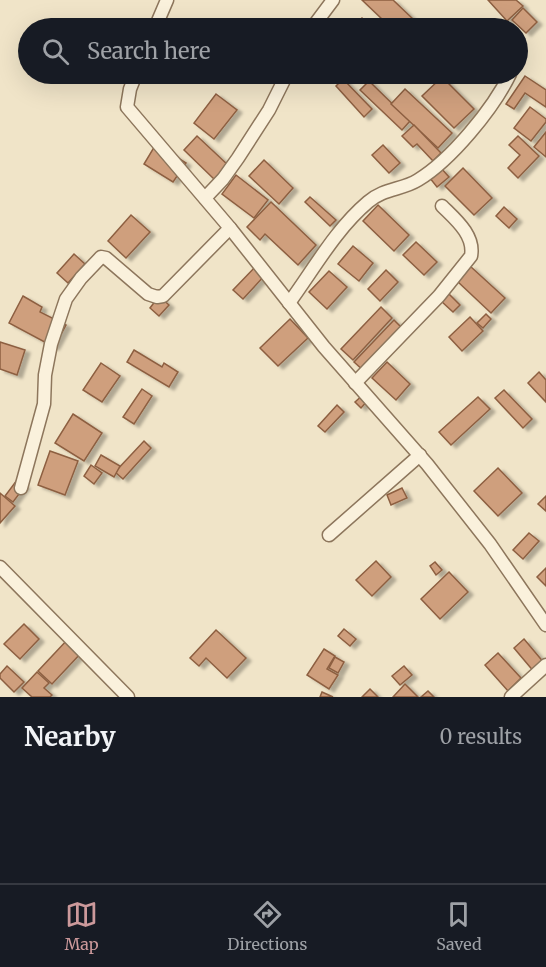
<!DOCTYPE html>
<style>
:root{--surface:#171b24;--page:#242831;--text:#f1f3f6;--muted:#9ea1a6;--line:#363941;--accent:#cc999b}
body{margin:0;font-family:Merriweather,serif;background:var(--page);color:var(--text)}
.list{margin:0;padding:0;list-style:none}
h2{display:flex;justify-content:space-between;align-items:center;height:78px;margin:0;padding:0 24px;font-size:26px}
h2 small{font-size:20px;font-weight:400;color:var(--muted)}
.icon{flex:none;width:33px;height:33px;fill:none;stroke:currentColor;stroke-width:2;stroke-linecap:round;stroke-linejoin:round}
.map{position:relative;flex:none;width:546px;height:697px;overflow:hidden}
.search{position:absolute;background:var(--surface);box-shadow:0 6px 24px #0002;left:18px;right:18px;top:18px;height:66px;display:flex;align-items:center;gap:15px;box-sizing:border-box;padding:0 21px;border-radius:33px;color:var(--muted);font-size:22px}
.sheet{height:186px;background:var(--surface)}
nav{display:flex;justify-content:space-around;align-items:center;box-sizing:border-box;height:84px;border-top:2px solid var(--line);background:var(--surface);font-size:16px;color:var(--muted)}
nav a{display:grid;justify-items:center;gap:3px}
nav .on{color:var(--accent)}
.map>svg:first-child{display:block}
.building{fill:#cf9f7d;stroke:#8d5f41;stroke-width:1.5;filter:url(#shadow)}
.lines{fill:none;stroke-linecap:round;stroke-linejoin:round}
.street-casing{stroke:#8d765c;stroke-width:15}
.street{stroke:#faf1dc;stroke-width:12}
</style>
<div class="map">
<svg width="546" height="697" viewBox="0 0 546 697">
<defs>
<filter id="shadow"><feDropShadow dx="5" dy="3" stdDeviation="1.5" flood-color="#0004"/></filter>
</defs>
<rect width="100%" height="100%" fill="#f0e4c8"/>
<g class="building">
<path d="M362 0H393L413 19 404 28H385L380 23 383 20Z"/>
<path d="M488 0H516L523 6 507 21Z"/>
<path d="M523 8 537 22 526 33 512 20Z"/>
<path d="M362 18 373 28H351Z"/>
<path d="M417 22 425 28H412Z"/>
<path d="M525 76 546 90V107L525 93 514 109 506 104Z"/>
<path d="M442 77 474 109 454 128 422 96Z"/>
<path d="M343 79 372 109 364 117 336 86Z"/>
<path d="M369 81 410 121 402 130 360 90Z"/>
<path d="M405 89 452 133 438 148 391 104Z"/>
<path d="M216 94 237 110 214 139 194 123Z"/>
<path d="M530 107 546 119V122L531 141 514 128Z"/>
<path d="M414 125 441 153 433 161 417 144 413 147 402 136Z"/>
<path d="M546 132V157L534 147Z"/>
<path d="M197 136 228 165 215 180 184 150Z"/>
<path d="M518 136 539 156 518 178 508 168 520 155 509 145Z"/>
<path d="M156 144 186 163 173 182 144 164Z"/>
<path d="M383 145 400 163 389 173 372 155Z"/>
<path d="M264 160 293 188 279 204 249 176Z"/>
<path d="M441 168 449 177 437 187 429 177Z"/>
<path d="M463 168 492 198 474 215 445 186Z"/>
<path d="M236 175 268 200 254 218 222 194Z"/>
<path d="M310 197 336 220 330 226 305 202Z"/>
<path d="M271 202 316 245 298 265 265 234 260 240 247 227Z"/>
<path d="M378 205 409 235 394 251 363 221Z"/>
<path d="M504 207 517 219 509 228 496 216Z"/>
<path d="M131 215 150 232 126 258 108 241Z"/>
<path d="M416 242 437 262 424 275 403 255Z"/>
<path d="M353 246 373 263 359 281 338 264Z"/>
<path d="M74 254 85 264 68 283 57 273Z"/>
<path d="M257 265 266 274 243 299 233 290Z"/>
<path d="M470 266 505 298 491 313 457 281Z"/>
<path d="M386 270 398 282 380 301 368 289Z"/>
<path d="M329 271 347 287 327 309 309 292Z"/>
<path d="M448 293 460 305 453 312 441 301Z"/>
<path d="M23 296 42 307 40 312 66 325 54 347 9 323Z"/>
<path d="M159 296 169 305 159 316 150 308Z"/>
<path d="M381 307 392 318 353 360 341 349Z"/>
<path d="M486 314 491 319 483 328 477 323Z"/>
<path d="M470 317 483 331 462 351 449 337Z"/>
<path d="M290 319 308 338 278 366 260 348Z"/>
<path d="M394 320 403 329 364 371 354 362Z"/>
<path d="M0 342 25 350 17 375 0 369Z"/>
<path d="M134 350 162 367 164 363 178 372 169 387 127 362Z"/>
<path d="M387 362 410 384 396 400 372 378Z"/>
<path d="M101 363 120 376 102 402 83 390Z"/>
<path d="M539 372 546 380V402L528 383Z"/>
<path d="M142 389 152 396 134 424 123 417Z"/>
<path d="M504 390 532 419 523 428 495 398Z"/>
<path d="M364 394 369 399 361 408 355 402Z"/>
<path d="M478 397 490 409 451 445 439 432Z"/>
<path d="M337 405 344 412 325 432 318 426Z"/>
<path d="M73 414 102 433 84 461 55 443Z"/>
<path d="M144 441 151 448 123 479 115 472Z"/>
<path d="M50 451 78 461 65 495 38 485Z"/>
<path d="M101 455 120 466 114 477 95 466Z"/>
<path d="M91 465 102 473 94 484 84 476Z"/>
<path d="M498 468 522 493 498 516 474 491Z"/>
<path d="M17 480 25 486 13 502 5 496Z"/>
<path d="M402 488 407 498 391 505 387 495Z"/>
<path d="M0 493 15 506 0 523Z"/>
<path d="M546 496V511L538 504Z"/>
<path d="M529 533 539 541 523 559 513 550Z"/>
<path d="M376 561 391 577 372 596 356 580Z"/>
<path d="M435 562 442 570 436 575 430 566Z"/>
<path d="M546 568V586L537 577Z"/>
<path d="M449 572 468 592 440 619 421 599Z"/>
<path d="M24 624 39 639 20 659 4 644Z"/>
<path d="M344 629 356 639 350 646 338 636Z"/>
<path d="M216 630 246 658 227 678 206 658 199 666 190 658Z"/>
<path d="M68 639 82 652 52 684 38 671Z"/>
<path d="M524 639 545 664 535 673 514 648Z"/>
<path d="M324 649 335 656 327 669 338 675 329 689 307 675Z"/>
<path d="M498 653 521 678 508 691 485 665Z"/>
<path d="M335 657 344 662 338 673 329 668Z"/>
<path d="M7 666 24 682 14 692 0 678V674Z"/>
<path d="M404 666 412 675 400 685 392 676Z"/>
<path d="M37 672 49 683 44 688 52 695 50 697H32L22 688Z"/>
<path d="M405 684 418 697H393Z"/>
<path d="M370 689 378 697H362Z"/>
<path d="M428 691 434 697H421Z"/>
<path d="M322 692 333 697H320Z"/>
</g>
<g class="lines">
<g class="street-casing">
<g id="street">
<path d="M155 28 167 0"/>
<path d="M312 28 333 0"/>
<path d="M518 59V58"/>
<path d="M136 74 130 89 127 107 230 228 324 347 427 464 490 544 546 625"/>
<path d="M205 198 223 179 238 158 269 110 287 74"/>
<path d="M289 303C314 269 335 230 368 202 384 188 402 190 418 180 451 160 493 109 510 74"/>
<path d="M355 383 439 296 471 256C475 235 455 219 442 206"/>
<path d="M21 488 44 404 45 375 51 344 66 299 81 278 101 257 106 258 148 294 157 297 163 296 230 228"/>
<path d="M329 535 420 455"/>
<path d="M0 567 128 697"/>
<path d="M511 697 546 665"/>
</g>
</g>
<use href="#street" class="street"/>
</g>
</svg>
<div class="search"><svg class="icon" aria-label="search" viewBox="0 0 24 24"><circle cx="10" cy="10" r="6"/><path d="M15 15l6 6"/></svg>Search here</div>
</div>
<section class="sheet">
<h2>Nearby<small>0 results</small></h2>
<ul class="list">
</ul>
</section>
<nav>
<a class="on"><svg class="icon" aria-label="map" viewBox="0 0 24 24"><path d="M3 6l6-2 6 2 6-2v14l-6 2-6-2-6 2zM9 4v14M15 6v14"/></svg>Map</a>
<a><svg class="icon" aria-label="directions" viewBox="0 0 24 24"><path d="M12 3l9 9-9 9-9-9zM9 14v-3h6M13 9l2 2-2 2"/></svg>Directions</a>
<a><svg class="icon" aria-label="saved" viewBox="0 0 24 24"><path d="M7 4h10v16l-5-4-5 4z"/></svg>Saved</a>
</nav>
